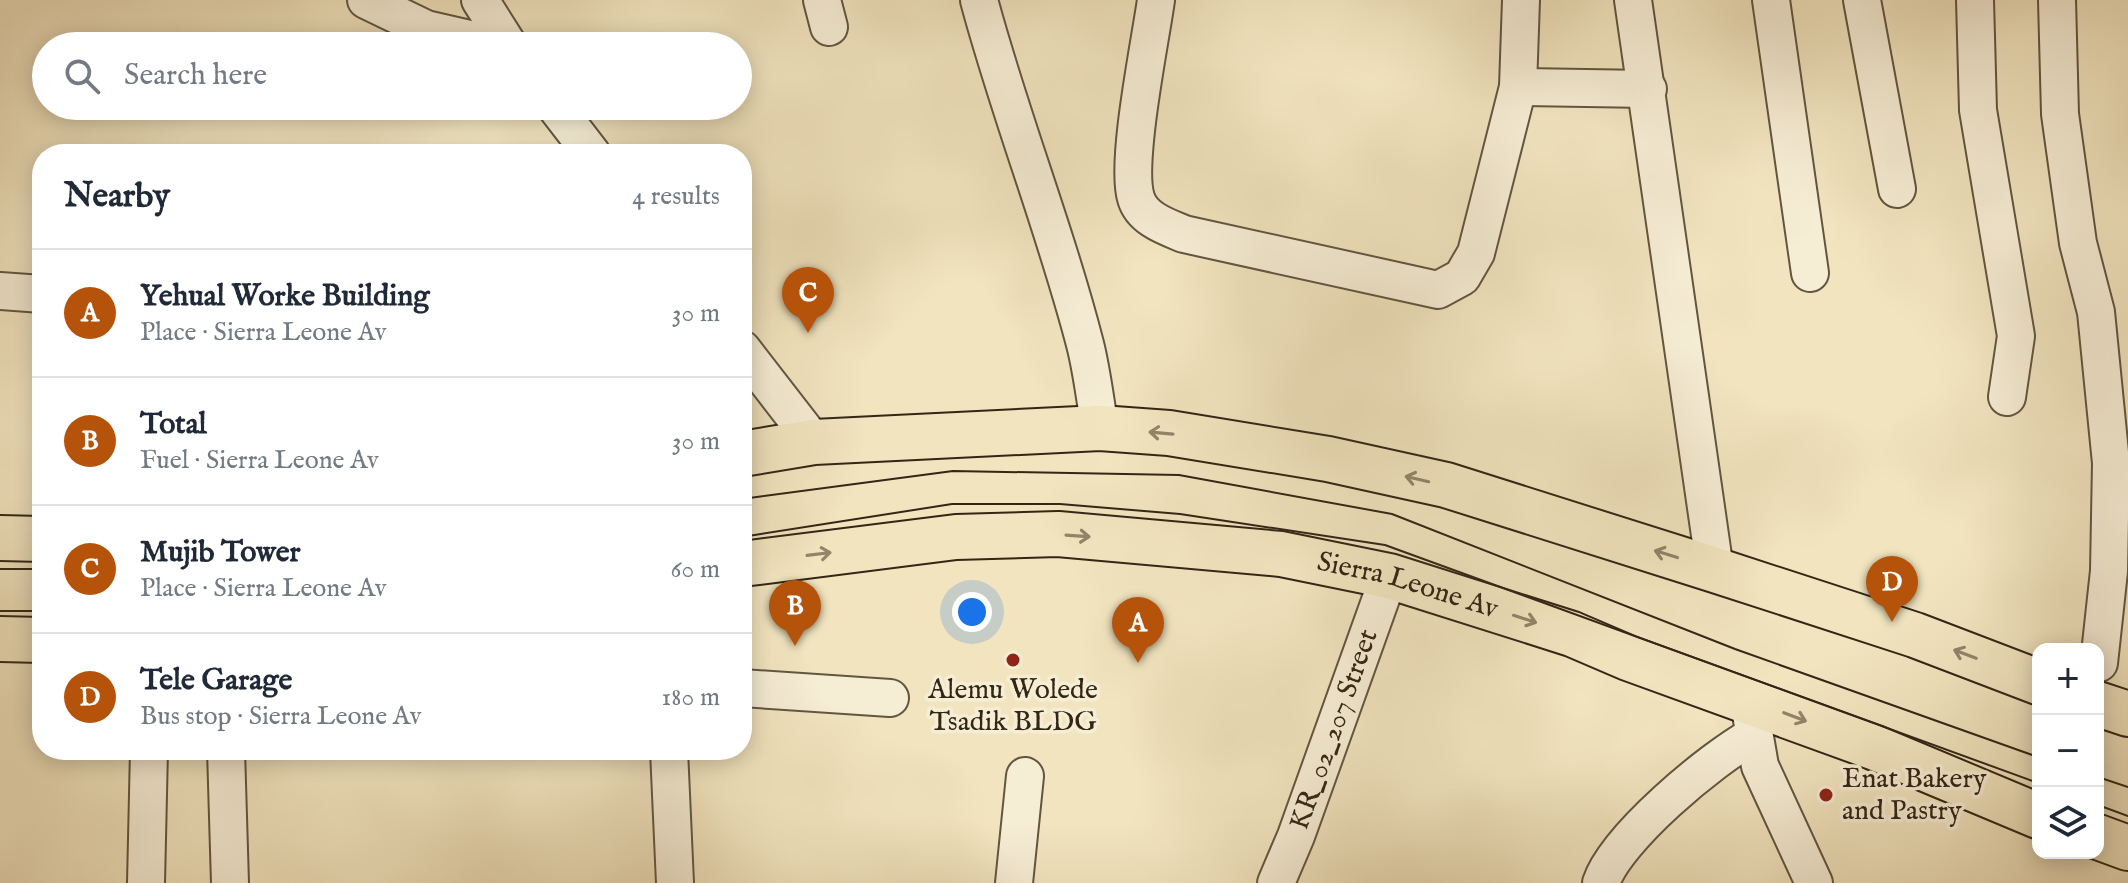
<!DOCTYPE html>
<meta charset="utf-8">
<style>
:root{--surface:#fff;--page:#f6f6f7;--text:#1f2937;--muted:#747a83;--line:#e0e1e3;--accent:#b45309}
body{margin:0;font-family:"IM FELL English",serif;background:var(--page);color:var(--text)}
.controls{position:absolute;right:24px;bottom:24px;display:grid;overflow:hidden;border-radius:16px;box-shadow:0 4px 20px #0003}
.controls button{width:72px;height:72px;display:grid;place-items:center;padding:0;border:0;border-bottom:2px solid var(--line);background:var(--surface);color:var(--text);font:40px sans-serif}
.you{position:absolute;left:972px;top:612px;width:28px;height:28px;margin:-20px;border:6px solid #fff;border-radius:50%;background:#1a73e8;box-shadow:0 0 0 12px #1a73e833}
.badge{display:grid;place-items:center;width:52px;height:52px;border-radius:50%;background:var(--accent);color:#fff;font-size:26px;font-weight:700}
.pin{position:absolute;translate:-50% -66px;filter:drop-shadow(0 2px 4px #0008)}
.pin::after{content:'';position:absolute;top:42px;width:28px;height:24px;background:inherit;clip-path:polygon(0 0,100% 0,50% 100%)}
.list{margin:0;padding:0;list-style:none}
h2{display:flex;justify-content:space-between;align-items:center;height:104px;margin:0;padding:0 32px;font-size:34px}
h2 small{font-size:26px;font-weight:400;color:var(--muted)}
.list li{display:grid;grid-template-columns:52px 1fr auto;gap:24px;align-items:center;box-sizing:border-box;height:128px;padding:0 32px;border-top:2px solid var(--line)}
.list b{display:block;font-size:30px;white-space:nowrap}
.list p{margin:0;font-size:26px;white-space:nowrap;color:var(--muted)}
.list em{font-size:26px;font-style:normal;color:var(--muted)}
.icon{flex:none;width:44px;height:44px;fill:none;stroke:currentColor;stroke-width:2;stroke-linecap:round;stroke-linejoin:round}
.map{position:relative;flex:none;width:2128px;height:883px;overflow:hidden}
.search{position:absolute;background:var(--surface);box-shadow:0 4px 20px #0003;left:32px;top:32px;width:720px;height:88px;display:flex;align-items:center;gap:20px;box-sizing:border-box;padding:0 28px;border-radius:44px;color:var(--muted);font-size:30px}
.panel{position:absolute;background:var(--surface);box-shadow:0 4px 20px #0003;left:32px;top:144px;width:720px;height:616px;border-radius:32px}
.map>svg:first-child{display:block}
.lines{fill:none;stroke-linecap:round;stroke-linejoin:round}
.minor-casing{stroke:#625640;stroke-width:40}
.major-casing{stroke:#332615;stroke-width:48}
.minor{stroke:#f6edd5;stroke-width:36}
.major{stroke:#f1e4bf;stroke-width:44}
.tram{stroke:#332615;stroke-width:2}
.oneway{stroke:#92856a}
.poi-dot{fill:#8f2418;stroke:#f6edd5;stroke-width:3}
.labels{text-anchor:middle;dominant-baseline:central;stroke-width:7;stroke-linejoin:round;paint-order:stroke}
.street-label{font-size:28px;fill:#332615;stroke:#f6edd5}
.poi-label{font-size:28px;fill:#332615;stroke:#f6edd5}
</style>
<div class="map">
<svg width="2128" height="883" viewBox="0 0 2128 883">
<rect width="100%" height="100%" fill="#f1e4bf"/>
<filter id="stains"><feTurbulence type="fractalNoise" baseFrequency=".0025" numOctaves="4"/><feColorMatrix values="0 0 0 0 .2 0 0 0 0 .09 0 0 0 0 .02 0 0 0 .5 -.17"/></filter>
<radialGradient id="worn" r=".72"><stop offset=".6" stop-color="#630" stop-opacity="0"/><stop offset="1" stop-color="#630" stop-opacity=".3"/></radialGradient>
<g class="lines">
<g class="minor-casing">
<g id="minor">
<path d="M366 0 426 29 500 46"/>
<path d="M480 0 509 46"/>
<path d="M822 0 829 27"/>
<path d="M979 0C1010 116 1055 228 1085 344 1092 371 1095 400 1100 428"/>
<path d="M1156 0C1150 43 1125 163 1136 198 1142 219 1167 227 1184 234L1438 290 1462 277 1476 253 1518 87 1521 0"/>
<path d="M1633 0 1715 570"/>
<path d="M1771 0 1810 273"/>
<path d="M1862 0 1897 189"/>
<path d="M1975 0 1978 110 2016 336 2007 397"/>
<path d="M2057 0 2060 114 2078 243 2096 312 2111 463 2109 571 2099 663"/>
<path d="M1518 87 1648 89"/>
<path d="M555 106 592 154"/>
<path d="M0 291 42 294"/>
<path d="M742 349 814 442"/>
<path d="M742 688 890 698"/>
<path d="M1751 714 1760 766 1814 883"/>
<path d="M226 750 230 883"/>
<path d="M669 750 675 883"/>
<path d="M146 883 149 750"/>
<path d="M1014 883 1025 776"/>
<path id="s1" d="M1276 883 1296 836 1389 576"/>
<path d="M1601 883C1616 838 1711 759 1753 736"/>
</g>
</g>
<g class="major-casing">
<g id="major">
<path d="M742 454 814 442 1100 428 1169 433 1328 459 1446 485 1715 570 1915 635 2038 682"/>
<path d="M0 538 42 539"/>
<path id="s2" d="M742 564 956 537 1058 534 1281 554 1389 576 1572 634 1628 658 1873 747 2038 816"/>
<path d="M0 639 42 640"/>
<path d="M2098 704 2128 714"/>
<path d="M2098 837 2128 848"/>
</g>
</g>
<use href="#minor" class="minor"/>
<use href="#major" class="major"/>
<g class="tram">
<path d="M742 499 953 471 1179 475 1392 514 1735 649 2038 757"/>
<path d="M742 537 952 504H1060L1180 514 1385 545 2038 783"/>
<path d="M0 569H42"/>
<path d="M0 611H42"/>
<path d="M2098 777 2128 787"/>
<path d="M2098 805 2128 816"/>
</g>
</g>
<defs><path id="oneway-shaft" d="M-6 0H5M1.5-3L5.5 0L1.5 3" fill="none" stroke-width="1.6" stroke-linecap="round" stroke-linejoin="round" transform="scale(2)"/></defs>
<g class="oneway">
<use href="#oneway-shaft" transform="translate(1161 433) rotate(-175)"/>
<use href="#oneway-shaft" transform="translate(1417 479) rotate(-167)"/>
<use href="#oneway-shaft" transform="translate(1078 536) rotate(4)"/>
<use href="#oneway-shaft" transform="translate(819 554) rotate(-7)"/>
<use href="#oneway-shaft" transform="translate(1666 554) rotate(-163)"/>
<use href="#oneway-shaft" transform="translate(1525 619) rotate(18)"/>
<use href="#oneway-shaft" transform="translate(1965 654) rotate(-159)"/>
<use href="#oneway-shaft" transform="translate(1795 717) rotate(21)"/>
</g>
<g class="poi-dot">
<circle cx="1013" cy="660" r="8"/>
<circle cx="1826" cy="795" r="8"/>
</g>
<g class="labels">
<g class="street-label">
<text stroke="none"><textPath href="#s2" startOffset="672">Sierra Leone Av</textPath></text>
<text stroke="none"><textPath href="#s1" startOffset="164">KR_02_207 Street</textPath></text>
</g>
<g class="poi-label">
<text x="1013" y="690">Alemu Wolede<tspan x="1013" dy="32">Tsadik BLDG</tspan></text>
<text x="1842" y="779" text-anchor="start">Enat Bakery<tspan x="1842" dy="32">and Pastry</tspan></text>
</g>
</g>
<rect width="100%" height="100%" filter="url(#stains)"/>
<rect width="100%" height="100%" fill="url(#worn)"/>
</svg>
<div class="controls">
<button>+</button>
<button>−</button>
<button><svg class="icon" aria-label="layers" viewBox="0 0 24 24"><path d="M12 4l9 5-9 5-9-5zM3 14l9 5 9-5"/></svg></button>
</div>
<div class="you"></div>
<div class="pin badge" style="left:1138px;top:663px">A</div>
<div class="pin badge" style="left:795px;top:646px">B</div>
<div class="pin badge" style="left:808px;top:333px">C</div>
<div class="pin badge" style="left:1892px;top:622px">D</div>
<div class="search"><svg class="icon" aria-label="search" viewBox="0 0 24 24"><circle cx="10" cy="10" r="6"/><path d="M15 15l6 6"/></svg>Search here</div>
<section class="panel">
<h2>Nearby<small>4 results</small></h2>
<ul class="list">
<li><span class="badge">A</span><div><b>Yehual Worke Building</b><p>Place · Sierra Leone Av</p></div><em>30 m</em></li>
<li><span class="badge">B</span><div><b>Total</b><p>Fuel · Sierra Leone Av</p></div><em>30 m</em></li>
<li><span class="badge">C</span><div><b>Mujib Tower</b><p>Place · Sierra Leone Av</p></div><em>60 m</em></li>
<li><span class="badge">D</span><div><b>Tele Garage</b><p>Bus stop · Sierra Leone Av</p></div><em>180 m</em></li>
</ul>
</section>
</div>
